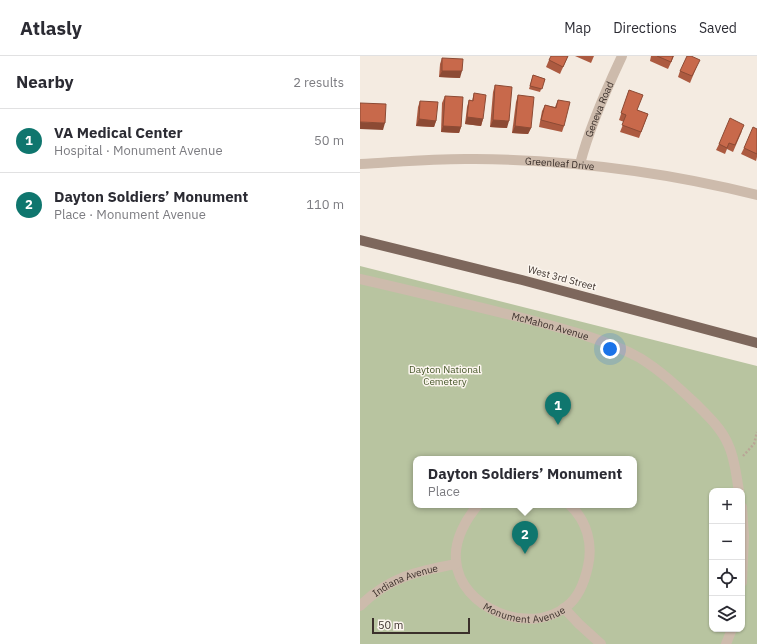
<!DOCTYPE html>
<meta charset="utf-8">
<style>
:root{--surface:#fff;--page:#f2f2f3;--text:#2b2b33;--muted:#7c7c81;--line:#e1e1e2;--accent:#0f766e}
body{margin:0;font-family:"IBM Plex Sans",sans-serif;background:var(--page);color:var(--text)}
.controls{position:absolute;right:12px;bottom:12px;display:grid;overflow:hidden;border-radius:8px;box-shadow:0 1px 3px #0004}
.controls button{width:36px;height:36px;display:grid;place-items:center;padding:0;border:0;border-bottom:1px solid var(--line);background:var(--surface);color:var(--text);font:20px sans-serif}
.scale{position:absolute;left:12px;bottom:10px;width:98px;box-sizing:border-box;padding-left:4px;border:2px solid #3b302b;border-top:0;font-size:11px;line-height:14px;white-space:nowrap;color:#3b302b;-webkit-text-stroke:3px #fbf5ee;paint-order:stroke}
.you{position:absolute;left:250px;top:293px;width:14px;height:14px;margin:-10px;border:3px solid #fff;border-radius:50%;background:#1a73e8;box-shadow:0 0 0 6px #1a73e833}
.badge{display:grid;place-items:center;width:26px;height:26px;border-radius:50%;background:var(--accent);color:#fff;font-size:13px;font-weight:700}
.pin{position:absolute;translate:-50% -33px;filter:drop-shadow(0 1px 2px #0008)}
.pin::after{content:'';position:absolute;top:21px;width:14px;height:12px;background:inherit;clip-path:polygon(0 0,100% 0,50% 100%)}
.popup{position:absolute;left:53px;top:400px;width:224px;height:52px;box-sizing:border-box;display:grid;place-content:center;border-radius:8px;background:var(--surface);filter:drop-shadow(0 1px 3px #0005);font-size:13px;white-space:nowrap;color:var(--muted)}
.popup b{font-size:15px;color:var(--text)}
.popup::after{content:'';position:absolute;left:50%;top:100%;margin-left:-8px;border:8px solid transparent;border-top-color:var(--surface)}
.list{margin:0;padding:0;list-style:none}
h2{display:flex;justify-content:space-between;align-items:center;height:52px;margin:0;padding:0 16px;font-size:17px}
h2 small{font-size:13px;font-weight:400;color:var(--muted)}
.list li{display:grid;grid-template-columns:26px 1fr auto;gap:12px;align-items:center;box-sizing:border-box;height:64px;padding:0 16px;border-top:1px solid var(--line)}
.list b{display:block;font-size:15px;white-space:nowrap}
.list p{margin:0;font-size:13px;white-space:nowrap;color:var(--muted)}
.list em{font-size:13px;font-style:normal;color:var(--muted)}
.icon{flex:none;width:22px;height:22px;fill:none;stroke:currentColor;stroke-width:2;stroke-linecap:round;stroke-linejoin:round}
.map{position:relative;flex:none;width:397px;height:588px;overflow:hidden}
header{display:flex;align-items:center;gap:24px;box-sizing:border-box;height:56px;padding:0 20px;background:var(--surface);border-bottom:1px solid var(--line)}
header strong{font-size:19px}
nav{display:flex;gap:22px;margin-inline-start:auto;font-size:14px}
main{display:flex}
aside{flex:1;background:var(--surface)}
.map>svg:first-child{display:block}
.green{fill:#b8c4a0;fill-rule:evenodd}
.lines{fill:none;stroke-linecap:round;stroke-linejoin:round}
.path{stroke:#b9a596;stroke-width:2.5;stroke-dasharray:2 2;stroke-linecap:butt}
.minor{stroke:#cdbbac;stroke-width:10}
.primary{stroke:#7d675c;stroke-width:10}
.wall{fill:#ac5a40}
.shaded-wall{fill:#8c4a34}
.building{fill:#c8694b;stroke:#8c4a34}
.labels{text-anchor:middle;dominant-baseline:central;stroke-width:3;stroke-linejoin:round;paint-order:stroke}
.street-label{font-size:10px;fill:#3b302b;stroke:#fbf5ee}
.park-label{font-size:10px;fill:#4a5a2e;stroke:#fbf5ee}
</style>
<header>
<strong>Atlasly</strong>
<nav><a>Map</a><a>Directions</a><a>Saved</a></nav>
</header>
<main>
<aside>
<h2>Nearby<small>2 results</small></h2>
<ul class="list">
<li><span class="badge">1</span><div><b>VA Medical Center</b><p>Hospital · Monument Avenue</p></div><em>50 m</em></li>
<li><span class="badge">2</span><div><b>Dayton Soldiers’ Monument</b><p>Place · Monument Avenue</p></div><em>110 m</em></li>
</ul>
</aside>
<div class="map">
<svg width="397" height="588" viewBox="0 0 397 588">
<rect width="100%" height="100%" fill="#f4ebe1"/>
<path class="green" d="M0 210 397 310V588H0ZM56 403H274V449H56ZM352 435H382V573H352Z"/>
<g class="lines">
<path class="path" d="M383 400 394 388 397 376"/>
<g class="minor">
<path id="s1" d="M0 108C38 106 77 102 115 103 210 104 305 116 397 139"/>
<path id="s2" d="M220 108C229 72 246 34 262 0"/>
<path id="s3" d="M0 223C53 235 106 248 159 261 197 271 246 283 280 302 301 315 318 331 336 348 348 360 361 372 368 388 375 402 376 419 379 435"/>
<path id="s4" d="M118 449C106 463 94 484 96 504 99 552 170 581 207 550 219 541 225 524 228 510 233 488 227 465 210 449"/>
<path d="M382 451 384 480 382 526"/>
<path id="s5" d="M0 550C29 521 58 515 96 508"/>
<path d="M204 552 219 568 241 588"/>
<path d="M366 588 372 573"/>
</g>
<path class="primary" d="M0 184 162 224 397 287"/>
</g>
<g class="wall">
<path d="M208 0 200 18 186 11 189 4Z"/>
<path d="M215 0H234L231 7Z"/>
<path d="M291 0H314L308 13 290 5Z"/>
<path d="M82 2 100 22 79 21 80 8Z"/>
<path d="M337 10 330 27 318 21 320 15Z"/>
<path d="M173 19 185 23 180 36 169 33Z"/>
<path d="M135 29 147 72 130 71 133 36Z"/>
<path d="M269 34 277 54 288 58 279 82 260 76 264 66 259 64Z"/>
<path d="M114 37 123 63 121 70 105 68 107 51 109 44 112 45Z"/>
<path d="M158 39 171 72 168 78 152 77 156 46Z"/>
<path d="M85 40 101 71 99 77 81 76 82 47Z"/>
<path d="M198 44 204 70 202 76 179 71 182 55 185 49 195 51Z"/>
<path d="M60 45 76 65 74 71 56 70 58 51Z"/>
<path d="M397 73V101L396 105 381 98 384 92Z"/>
<path d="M382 75 373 96 367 93 365 98 356 94 359 88Z"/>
</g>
<g class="shaded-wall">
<path d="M82 15H102L100 22 79 21Z"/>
<path d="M107 61 123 63 121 70 105 68Z"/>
<path d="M59 63 76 65 74 71 56 70Z"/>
<path d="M133 64 149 65 147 72 130 71Z"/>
<path d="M0 66 25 67 23 74 0 73Z"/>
<path d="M83 70 101 71 99 77 81 76Z"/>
<path d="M155 70 171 72 168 78 152 77Z"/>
</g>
<g class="building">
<path d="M191 0H208L203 11 189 4Z"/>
<path d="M297 0H313L311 6Z"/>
<path d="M327 0H331L340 4 332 20 320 15Z"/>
<path d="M82 2 103 3 102 15H82Z"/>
<path d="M173 19 185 23 182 33 170 30Z"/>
<path d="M135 29 152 31 149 65 133 64Z"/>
<path d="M269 34 283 39 277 54 288 58 281 76 262 69 266 59 261 57Z"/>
<path d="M114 37 126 39 123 63 107 61 109 44 113 45Z"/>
<path d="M158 39 174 41 171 72 155 70Z"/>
<path d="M85 40 103 41 101 71 83 70Z"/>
<path d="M198 44 210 46 204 70 181 64 185 49 196 52Z"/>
<path d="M60 45 78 46 76 65 59 63Z"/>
<path d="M0 47 26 48 25 67 0 66Z"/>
<path d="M370 62 384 69 375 89 369 87 367 92 359 88Z"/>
<path d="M393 71 397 73V98L384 92Z"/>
</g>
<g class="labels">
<g class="street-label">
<text stroke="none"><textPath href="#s2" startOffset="58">Geneva Road</textPath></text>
<text stroke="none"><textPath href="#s1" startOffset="200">Greenleaf Drive</textPath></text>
<text transform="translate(202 222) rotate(15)">West 3rd Street</text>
<text stroke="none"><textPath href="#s3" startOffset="196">McMahon Avenue</textPath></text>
<text stroke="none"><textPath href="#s5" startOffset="53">Indiana Avenue</textPath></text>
<text stroke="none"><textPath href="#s4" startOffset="158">Monument Avenue</textPath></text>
</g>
<g class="park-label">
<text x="85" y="313">Dayton National<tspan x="85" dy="12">Cemetery</tspan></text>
</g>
</g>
</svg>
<div class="controls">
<button>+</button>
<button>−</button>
<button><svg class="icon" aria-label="locate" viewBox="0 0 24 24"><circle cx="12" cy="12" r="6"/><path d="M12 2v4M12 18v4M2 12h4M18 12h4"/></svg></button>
<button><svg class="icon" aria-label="layers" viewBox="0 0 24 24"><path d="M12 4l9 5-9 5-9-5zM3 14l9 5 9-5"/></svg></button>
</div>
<div class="scale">50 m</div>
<div class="you"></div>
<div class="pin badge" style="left:198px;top:369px">1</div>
<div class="pin badge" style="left:165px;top:498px">2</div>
<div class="popup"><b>Dayton Soldiers’ Monument</b>Place</div>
</div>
</main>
